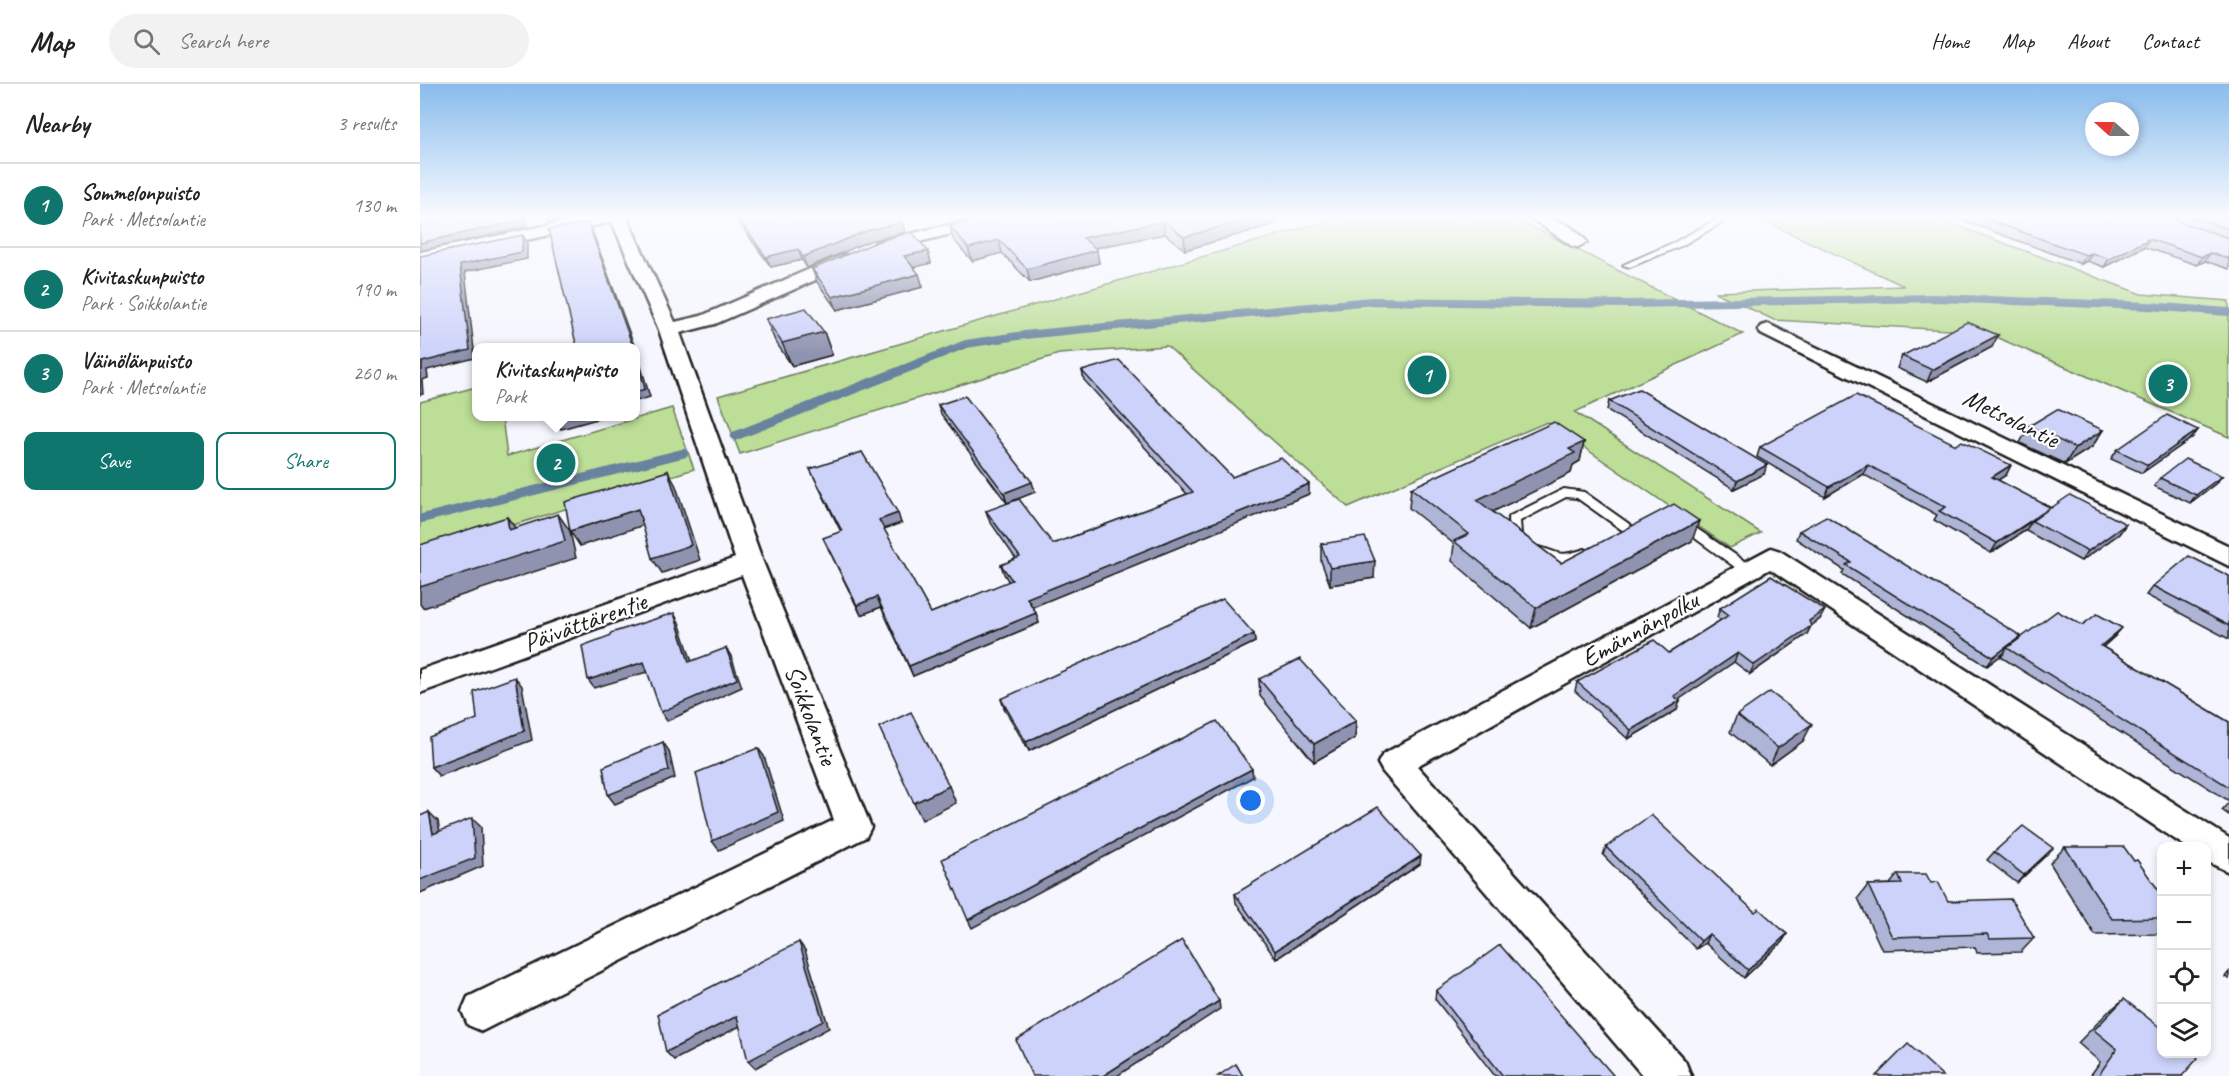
<!DOCTYPE html>
<meta charset="utf-8">
<style>
:root{--surface:#fff;--page:#f2f2f2;--text:#222;--muted:#767676;--line:#e0e0e0;--accent:#0f766e}
body{margin:0;font-family:Caveat,sans-serif;background:var(--page);color:var(--text)}
.controls{position:absolute;right:18px;bottom:18px;display:grid;overflow:hidden;border-radius:12px;box-shadow:0 3px 9px #0003}
.controls button{width:54px;height:54px;display:grid;place-items:center;padding:0;border:0;border-bottom:2px solid var(--line);background:var(--surface);color:var(--text);font:30px sans-serif}
.compass{position:absolute;left:1665px;top:18px;width:54px;height:54px;border-radius:50%;background:var(--surface);box-shadow:0 3px 9px #0003;rotate:291deg}
.you{position:absolute;left:831px;top:717px;width:21px;height:21px;margin:-15px;border:4px solid #fff;border-radius:50%;background:#1a73e8;box-shadow:0 0 0 9px #1a73e833}
.badge{display:grid;place-items:center;width:39px;height:39px;border-radius:50%;background:var(--accent);color:#fff;font-size:20px;font-weight:700}
.pin{position:absolute;translate:-50% -50%;border:3px solid #fff;box-shadow:0 2px 6px #0006}
.popup{position:absolute;left:52px;top:259px;width:168px;height:78px;box-sizing:border-box;display:grid;place-content:center;border-radius:12px;background:var(--surface);filter:drop-shadow(0 2px 4px #0005);font-size:20px;white-space:nowrap;color:var(--muted)}
.popup b{font-size:22px;color:var(--text)}
.popup::after{content:'';position:absolute;left:50%;top:100%;margin-left:-12px;border:12px solid transparent;border-top-color:var(--surface)}
.list{margin:0;padding:0;list-style:none}
h2{display:flex;justify-content:space-between;align-items:center;height:78px;margin:0;padding:0 24px;font-size:26px}
h2 small{font-size:20px;font-weight:400;color:var(--muted)}
.list li{display:grid;grid-template-columns:39px 1fr auto;gap:18px;align-items:center;box-sizing:border-box;height:84px;padding:0 24px;border-top:2px solid var(--line)}
.list b{display:block;font-size:22px;white-space:nowrap}
.list p{margin:0;font-size:20px;white-space:nowrap;color:var(--muted)}
.list em{font-size:20px;font-style:normal;color:var(--muted)}
.actions{display:flex;gap:12px;padding:18px 24px}
.actions a{flex:1;padding:14px 0;border:2px solid var(--accent);border-radius:12px;text-align:center;font-size:21px;color:var(--accent)}
.actions .main{background:var(--accent);color:#fff}
.icon{flex:none;width:33px;height:33px;fill:none;stroke:currentColor;stroke-width:2;stroke-linecap:round;stroke-linejoin:round}
.map{position:relative;flex:none;width:1809px;height:992px;overflow:hidden}
header{display:flex;align-items:center;gap:36px;box-sizing:border-box;height:84px;padding:0 30px;background:var(--surface);border-bottom:2px solid var(--line)}
header strong{font-size:28px}
nav{display:flex;gap:33px;margin-inline-start:auto;font-size:21px}
.search{width:420px;height:54px;background:var(--page);display:flex;align-items:center;gap:15px;box-sizing:border-box;padding:0 21px;border-radius:33px;color:var(--muted);font-size:22px}
main{display:flex}
aside{flex:1;background:var(--surface)}
.map>svg:first-child{display:block}
.green{fill:#bcde97;stroke:#6c7d5a;stroke-width:1.5}
.lines{fill:none;stroke-linecap:round;stroke-linejoin:round}
.stream-far1{stroke:#68839e;stroke-width:8}
.stream{stroke:#68839e;stroke-width:9}
.lane-casing{stroke:#1c1c1c;stroke-width:4}
.street-casing{stroke:#1c1c1c;stroke-width:5}
.lane{fill:#fff;fill-rule:evenodd}
.street{fill:#fff;fill-rule:evenodd}
.wall{fill:#afb5d7;stroke:#1c1c1c;stroke-width:1.5}
.shaded-wall{fill:#8f93af;stroke:#1c1c1c;stroke-width:1.5}
.building{fill:#ccd2fa;stroke:#1c1c1c;stroke-width:1.5}
.labels{text-anchor:middle;dominant-baseline:central;stroke-width:4.5;stroke-linejoin:round;paint-order:stroke}
.street-label{font-size:26px;fill:#1c1c1c;stroke:#fff}
</style>
<header>
<strong>Map</strong>
<div class="search"><svg class="icon" aria-label="search" viewBox="0 0 24 24"><circle cx="10" cy="10" r="6"/><path d="M15 15l6 6"/></svg>Search here</div>
<nav><a>Home</a><a>Map</a><a>About</a><a>Contact</a></nav>
</header>
<main>
<aside>
<h2>Nearby<small>3 results</small></h2>
<ul class="list">
<li><span class="badge">1</span><div><b>Sommelonpuisto</b><p>Park · Metsolantie</p></div><em>130 m</em></li>
<li><span class="badge">2</span><div><b>Kivitaskunpuisto</b><p>Park · Soikkolantie</p></div><em>190 m</em></li>
<li><span class="badge">3</span><div><b>Väinölänpuisto</b><p>Park · Metsolantie</p></div><em>260 m</em></li>
</ul>
<div class="actions"><a class="main">Save</a><a>Share</a></div>
</aside>
<div class="map">
<svg width="1809" height="992" viewBox="0 0 1809 992">
<rect width="100%" height="100%" fill="#f5f6fe"/>
<filter id="ink" filterUnits="userSpaceOnUse"><feTurbulence type="fractalNoise" baseFrequency=".0167" numOctaves="2"/><feDisplacementMap in="SourceGraphic" scale="12" xChannelSelector="R" yChannelSelector="G"/><feConvolveMatrix kernelMatrix="1 2 1 2 8 2 1 2 1" color-interpolation-filters="sRGB"/></filter>
<g filter="url(#ink)">
<g class="green">
<path d="M924 132H1091L1323 250 1155 328 1341 449 1310 464 1127 338 928 423 747 262 639 270 320 370 298 312Z"/>
<path d="M1333 132H1511L1721 210 1809 217V353L1564 248 1354 236 1295 208 1484 202Z"/>
<path d="M56 303 57 332 82 333 87 372 252 324 274 385 0 470V318Z"/>
</g>
<g class="lines">
<path class="stream-far1" d="M496 280 546 260 604 251 951 217 1207 220 1516 214 1728 222 1809 228"/>
<g class="stream">
<path d="M315 352 500 279"/>
<path d="M0 435 264 369"/>
</g>
<g class="lane-casing">
<g id="lane">
<path d="M1303 132H1313L1261 162 1210 183 1203 181 1255 158Z"/>
<path d="M1144 405 1164 408 1216 445 1210 449 1205 448 1157 414 1146 413 1100 437 1101 450 1109 457 1108 460H1098L1090 455 1088 435 1090 432Z"/>
<path d="M1261 434 1333 483 1335 486 1333 489H1323L1257 441 1255 438Z"/>
<path d="M1119 463C1144 470 1138 473 1165 465L1172 469C1158 485 1130 480 1114 470L1112 467 1114 464Z"/>
</g>
</g>
<g class="street-casing">
<g id="street">
<path d="M172 132H206L255 238 281 232 420 172 426 171 435 176 432 180 295 240 260 249 343 478 451 743 446 753 62 947 48 941 42 927 48 913 414 736 322 491 0 609V586L315 474 239 246 192 138 0 178V168Z"/>
<path d="M566 132H594L592 135 462 167 453 162 456 158Z"/>
<path d="M1108 132C1131 132 1152 139 1167 158L1158 163 1152 162Z"/>
<path d="M1348 240 1809 462V482L1341 250 1338 246 1341 242Z"/>
<path d="M1351 464 1360 467 1809 754V788L1786 777V762H1765L1350 485 997 682 1265 977 1271 992H1223L963 688 958 679 963 670Z"/>
</g>
</g>
<use href="#lane" class="lane"/>
<use href="#street" class="street"/>
</g>
<g class="wall">
<path d="M314 132H477L482 138 485 148 449 157 387 184 382 176 351 183Z"/>
<path d="M566 132H859L852 141 765 166 745 150 675 164 679 179 610 198 582 169 552 177 533 155 530 142Z"/>
<path d="M1531 132H1809V185L1785 177 1777 181 1724 163 1684 183 1667 177 1661 180Z"/>
<path d="M508 167 511 179 494 183 503 203 417 226 397 198 392 185Z"/>
<path d="M346 235 404 248 412 271 372 282 355 257Z"/>
<path d="M1578 251 1572 263 1507 298 1477 284 1482 272Z"/>
<path d="M662 287 812 393 889 410 612 523 616 529 619 539 493 592 461 523 441 531 408 464 421 448 390 385 481 439 464 445 511 529 589 498 584 490 581 481 596 475 569 436 566 427 633 460 767 410 664 296Z"/>
<path d="M1189 317 1344 390 1314 405 1187 326Z"/>
<path d="M518 321 615 408 587 419 521 330Z"/>
<path d="M1609 342 1683 346 1672 363 1645 380 1600 359Z"/>
<path d="M1778 346 1772 354 1722 389 1691 375 1697 366Z"/>
<path d="M1164 358 1160 377 1153 381 1151 389 1072 428 1141 479 1272 457 1111 544 1032 477 1034 460 989 424 991 404Z"/>
<path d="M1536 361 1591 381 1586 391 1578 396 1631 424 1706 440 1699 450 1661 477 1606 447V446L1571 469 1514 436 1517 431 1443 390 1405 413 1337 373 1340 363Z"/>
<path d="M1802 392 1795 400 1770 419 1734 402 1740 394Z"/>
<path d="M1379 447 1598 556 1662 541 1695 552 1683 563 1809 638V717L1581 573 1584 569 1567 582 1422 490 1424 486 1376 455Z"/>
<path d="M901 460 954 494 910 501 901 477Z"/>
<path d="M1809 492V555L1726 511 1733 502Z"/>
<path d="M1300 524 1400 535 1391 542 1387 550 1330 590 1314 578 1258 616 1257 626 1208 655 1155 607 1157 598 1249 569 1301 536 1297 533Z"/>
<path d="M834 550 835 558 609 667 584 624 581 615Z"/>
<path d="M839 595 936 637 935 654 894 678 840 612Z"/>
<path d="M1317 631 1383 657 1350 681 1310 648Z"/>
<path d="M1809 718V731L1802 726Z"/>
<path d="M1186 763 1335 828 1367 850 1362 858 1324 894 1285 859 1276 865 1183 771Z"/>
<path d="M1645 763 1742 811V847L1739 850 1675 851 1630 779Z"/>
<path d="M1574 768 1625 772 1597 799 1567 776Z"/>
<path d="M1000 780 856 875 816 819 815 810Z"/>
<path d="M1478 790 1511 799 1528 817 1614 854 1601 868 1557 869 1555 863 1462 866 1438 814 1448 801 1470 800Z"/>
<path d="M1809 888V895L1805 893Z"/>
<path d="M1016 907 1193 992H1075L1015 915Z"/>
<path d="M1704 915 1762 992H1670L1680 978 1658 959 1688 928Z"/>
</g>
<g class="shaded-wall">
<path d="M103 132H107V143L0 167V159Z"/>
<path d="M126 132H161L130 139Z"/>
<path d="M839 132H859L852 141 765 166 764 153Z"/>
<path d="M743 137 745 150 665 166 663 154Z"/>
<path d="M482 138 485 148 449 157 387 184 383 173 446 147Z"/>
<path d="M168 139 172 146 215 264H213Z"/>
<path d="M103 151 107 158V175L45 188 55 274 7 286 8 294 2 296 3 310 0 311V287L2 278 40 181Z"/>
<path d="M1729 155 1724 163 1684 183 1689 175Z"/>
<path d="M579 156 582 169 552 177 548 164Z"/>
<path d="M378 165 382 176 351 183 346 173Z"/>
<path d="M677 166 679 179 610 198 607 185Z"/>
<path d="M508 167 511 179 488 185 484 172Z"/>
<path d="M1672 169 1667 177 1661 180 1666 171Z"/>
<path d="M1790 169 1785 177 1777 181 1782 173Z"/>
<path d="M499 190 503 203 417 226 412 213Z"/>
<path d="M404 248 412 271 372 282 362 259Z"/>
<path d="M1578 251 1572 263 1507 298 1512 286Z"/>
<path d="M216 266 230 313 216 317Z"/>
<path d="M149 333H184L141 345 136 336Z"/>
<path d="M1683 346 1672 363 1645 380 1655 364Z"/>
<path d="M1778 346 1772 354 1722 389 1728 381Z"/>
<path d="M1164 358 1160 377 1153 381 1151 389 1054 437 1057 416 1149 365Z"/>
<path d="M1347 381 1344 390 1314 405 1317 397Z"/>
<path d="M1448 381 1443 390 1405 413 1409 403Z"/>
<path d="M1591 381 1586 391 1567 403 1572 393Z"/>
<path d="M248 387 256 402 280 476 242 489 232 474Z"/>
<path d="M1802 392 1795 400 1770 419 1776 411Z"/>
<path d="M612 398 615 408 587 419 584 409Z"/>
<path d="M889 400V410L610 524 607 514Z"/>
<path d="M218 425 227 440 160 462 150 447Z"/>
<path d="M478 429 481 439 463 445 459 436Z"/>
<path d="M138 430 150 447 156 474 3 524 0 520V503Z"/>
<path d="M87 433 100 450 89 446Z"/>
<path d="M1279 437 1272 457 1111 544 1116 524Z"/>
<path d="M1612 437 1606 446 1571 469 1577 459Z"/>
<path d="M1706 440 1699 450 1661 477 1668 467Z"/>
<path d="M955 477 954 494 910 501V484Z"/>
<path d="M457 513 461 523 441 531 437 521Z"/>
<path d="M1405 526 1400 535 1391 542 1387 550 1330 590 1334 581 1389 537Z"/>
<path d="M254 529 259 538 275 587 269 578Z"/>
<path d="M616 529 619 539 493 592 489 582Z"/>
<path d="M1702 544 1695 552 1674 571 1681 562Z"/>
<path d="M834 550 835 558 609 667 606 658Z"/>
<path d="M1601 552 1595 560 1587 564 1584 569 1567 582 1573 573Z"/>
<path d="M306 564 311 572 322 603 247 637 241 628Z"/>
<path d="M1318 569 1314 578 1251 621 1254 612Z"/>
<path d="M224 578 230 587 174 604 168 596Z"/>
<path d="M95 593 102 602 112 656 19 692 11 683 104 647Z"/>
<path d="M1260 617 1257 626 1208 655 1211 646Z"/>
<path d="M936 637 935 654 894 678V660Z"/>
<path d="M1392 640 1383 657 1350 681 1358 664Z"/>
<path d="M243 658 249 667 255 694 195 720 188 711Z"/>
<path d="M338 664 344 672 364 737 299 766 292 757Z"/>
<path d="M832 685 833 693 552 844 548 836Z"/>
<path d="M529 702 536 719 502 736 494 719Z"/>
<path d="M9 728 18 737 22 758 13 750Z"/>
<path d="M52 734 61 743 63 782 0 809V796Z"/>
<path d="M1633 764 1625 772 1597 799 1604 791Z"/>
<path d="M1001 772 1000 780 856 875 855 867Z"/>
<path d="M1289 850 1285 859 1276 865 1281 857Z"/>
<path d="M1367 850 1362 858 1324 894 1328 886Z"/>
<path d="M379 858 385 866 409 944 335 984 328 977Z"/>
<path d="M799 917 800 925 697 992H683Z"/>
<path d="M317 932 324 940 254 976 246 968Z"/>
</g>
<g class="building">
<path d="M0 132H103V136L0 159Z"/>
<path d="M317 132H477L482 138 446 147 383 173 378 165 346 173Z"/>
<path d="M566 132H839L764 153 743 137 663 154 677 166 607 185 579 156 548 164 530 142Z"/>
<path d="M1557 132H1742L1809 154V175L1790 169 1782 173 1729 155 1689 175 1672 169 1666 171Z"/>
<path d="M1769 132H1809V145Z"/>
<path d="M168 139 213 263V264H157L129 145Z"/>
<path d="M492 148 508 167 484 172 499 190 412 213 392 185 459 157Z"/>
<path d="M103 151 102 168 40 181 50 266 2 278V286L0 287V172Z"/>
<path d="M386 224 404 248 362 259 346 235Z"/>
<path d="M1547 238 1578 251 1512 286 1482 272Z"/>
<path d="M216 271 225 305 216 308Z"/>
<path d="M699 276 812 393 861 374 889 400 607 514 616 529 489 582 457 513 437 521 403 454 422 447 390 385 442 368 478 429 459 436 511 529 592 496 581 481 600 473 566 427 599 415 633 460 773 408 662 287Z"/>
<path d="M1219 305 1347 381 1317 397 1189 317Z"/>
<path d="M1436 311 1536 361 1542 357 1591 381 1572 393 1631 424 1650 411 1706 440 1668 467 1612 437 1630 424 1577 459 1519 427 1526 423 1448 381 1409 403 1340 363Z"/>
<path d="M545 312 612 398 584 409 518 321Z"/>
<path d="M1637 325 1683 346 1655 364 1609 342Z"/>
<path d="M1747 331 1778 346 1728 381 1697 366Z"/>
<path d="M135 333H149L136 336Z"/>
<path d="M1134 338 1164 358 1149 365 1155 369 1057 416 1141 479 1254 420 1279 437 1116 524 1034 457 1049 450 991 404Z"/>
<path d="M1765 375 1802 392 1776 411 1740 394Z"/>
<path d="M248 387 271 461 232 474 218 425 150 447 145 418Z"/>
<path d="M138 430 145 457 0 503V461L87 433 89 446Z"/>
<path d="M1406 432 1601 552 1573 573 1426 481 1431 478 1379 447Z"/>
<path d="M945 453 955 477 910 484 901 460Z"/>
<path d="M1769 472 1809 492V542L1733 502Z"/>
<path d="M1351 492 1405 526 1389 537 1391 542 1334 581 1318 569 1254 612 1260 617 1211 646 1157 598 1234 556 1249 569 1309 531 1300 524Z"/>
<path d="M803 515 834 550 606 658 581 615Z"/>
<path d="M1637 527 1662 541 1677 530 1702 544 1681 562 1809 638V703L1587 564Z"/>
<path d="M254 529 269 578 306 564 317 595 241 628 224 578 168 596 162 562 189 552 191 549Z"/>
<path d="M880 575 936 637 894 660 839 595Z"/>
<path d="M95 593 104 647 11 683 9 653 57 635 54 608Z"/>
<path d="M1350 608 1392 640 1358 664 1317 631Z"/>
<path d="M491 628 529 702 494 719 459 643Z"/>
<path d="M797 637 832 685 548 836 522 775Z"/>
<path d="M243 658 249 686 188 711 183 683Z"/>
<path d="M338 664 358 728 292 757 276 689Z"/>
<path d="M958 723 1001 772 855 867 815 810Z"/>
<path d="M9 728 13 750 52 734 55 774 0 796V732Z"/>
<path d="M1231 731 1335 828 1339 825 1367 850 1328 886 1289 850 1281 857 1186 763Z"/>
<path d="M1603 742 1633 764 1604 791 1574 768Z"/>
<path d="M1645 763H1704L1714 777 1717 776 1742 811V834L1692 835Z"/>
<path d="M1478 790H1506L1511 799 1518 798 1528 817 1591 815 1614 854 1570 855 1567 850 1472 853 1448 801 1482 800Z"/>
<path d="M762 856 799 917 683 992H612L596 956Z"/>
<path d="M379 858 403 937 328 977 317 932 246 968 238 930Z"/>
<path d="M1080 861 1193 991 1192 992H1083L1016 907Z"/>
<path d="M1704 915 1742 945V969H1773L1778 974 1762 992H1678L1697 965 1674 946Z"/>
<path d="M1488 960 1523 992H1456Z"/>
<path d="M816 980 823 992H798Z"/>
</g>
</g>
<linearGradient id="sky" x2="0" y2="1"><stop stop-color="#89bced"/><stop offset="0.49" stop-color="#fafbff"/><stop offset="1" stop-color="#fafbff" stop-opacity="0"/></linearGradient>
<rect width="1809" height="271" fill="url(#sky)"/>
<g class="labels">
<g class="street-label">
<text transform="translate(1591 334) rotate(26)">Metsolantie</text>
<text transform="translate(165 538) rotate(-20)">Päivättärentie</text>
<text transform="translate(1220 545) rotate(-29)">Emännänpolku</text>
<text transform="translate(391 631) rotate(69)">Soikkolantie</text>
</g>
</g>
</svg>
<div class="controls">
<button>+</button>
<button>−</button>
<button><svg class="icon" aria-label="locate" viewBox="0 0 24 24"><circle cx="12" cy="12" r="6"/><path d="M12 2v4M12 18v4M2 12h4M18 12h4"/></svg></button>
<button><svg class="icon" aria-label="layers" viewBox="0 0 24 24"><path d="M12 4l9 5-9 5-9-5zM3 14l9 5 9-5"/></svg></button>
</div>
<svg class="compass" viewBox="-18 -18 36 36"><path d="M0-13l5 13h-10z" fill="#e53935"/><path d="M0 13l5-13h-10z" fill="#767676"/></svg>
<div class="you"></div>
<div class="pin badge" style="left:1007px;top:291px">1</div>
<div class="pin badge" style="left:136px;top:379px">2</div>
<div class="popup"><b>Kivitaskunpuisto</b>Park</div>
<div class="pin badge" style="left:1748px;top:300px">3</div>
</div>
</main>
